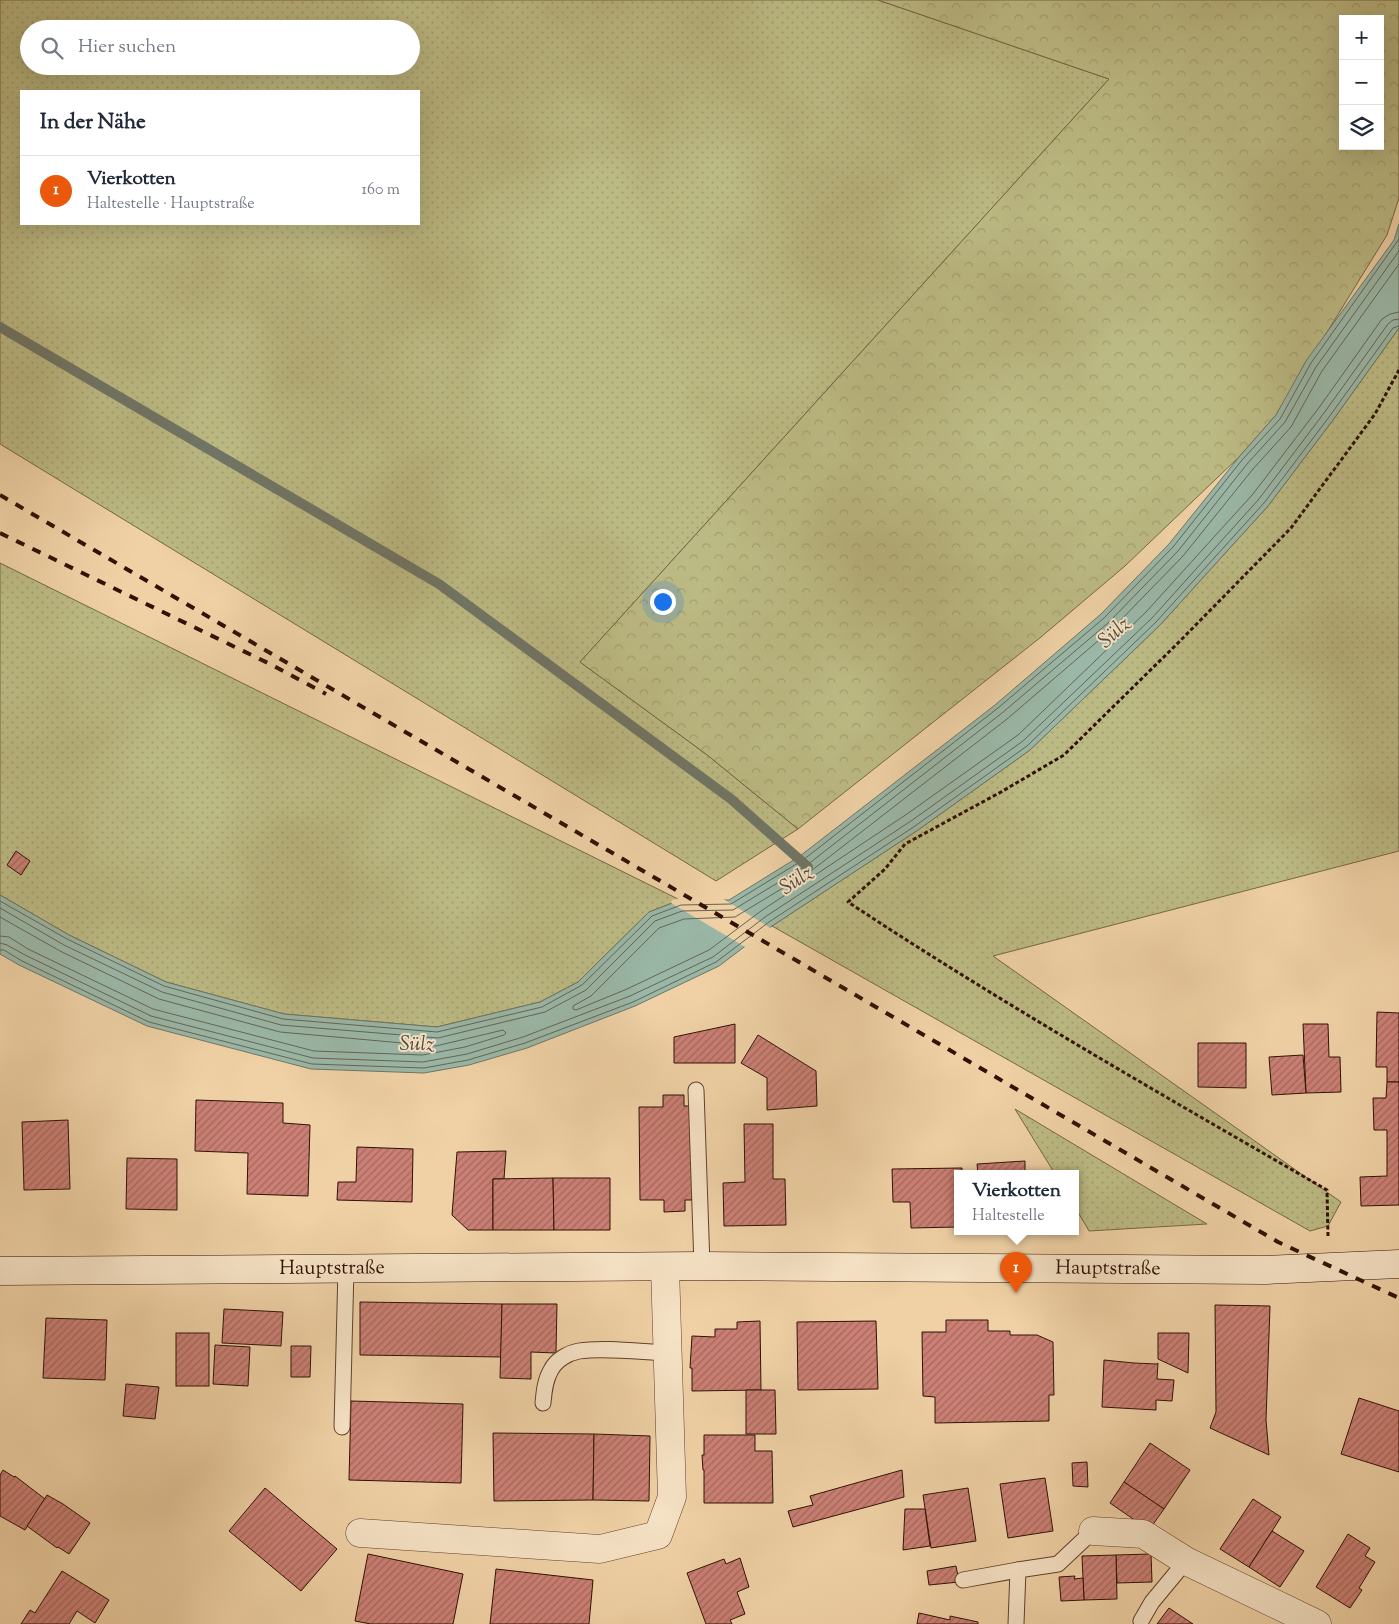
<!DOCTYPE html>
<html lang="de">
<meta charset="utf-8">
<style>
:root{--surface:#fff;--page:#f6f6f7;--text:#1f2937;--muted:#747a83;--line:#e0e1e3;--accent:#ea580c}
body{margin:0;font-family:"Sorts Mill Goudy",serif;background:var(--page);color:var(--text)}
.controls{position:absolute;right:15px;top:15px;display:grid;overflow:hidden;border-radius:0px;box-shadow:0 5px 20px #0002}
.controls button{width:45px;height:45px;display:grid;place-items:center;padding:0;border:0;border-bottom:1px solid var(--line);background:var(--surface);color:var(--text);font:25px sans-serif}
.you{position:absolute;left:662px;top:601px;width:18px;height:18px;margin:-12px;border:4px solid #fff;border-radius:50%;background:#1a73e8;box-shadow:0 0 0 8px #1a73e833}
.badge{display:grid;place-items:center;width:32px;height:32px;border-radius:50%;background:var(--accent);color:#fff;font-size:16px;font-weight:700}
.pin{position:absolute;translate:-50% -41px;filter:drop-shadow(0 1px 2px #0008)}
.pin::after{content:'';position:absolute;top:26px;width:18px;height:15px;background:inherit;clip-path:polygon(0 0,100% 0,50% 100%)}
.popup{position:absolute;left:954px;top:1170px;width:125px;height:65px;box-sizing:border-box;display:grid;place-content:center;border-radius:0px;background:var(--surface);filter:drop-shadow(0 1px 4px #0005);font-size:16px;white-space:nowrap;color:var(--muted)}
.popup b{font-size:19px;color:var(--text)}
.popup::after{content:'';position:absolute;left:50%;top:100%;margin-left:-10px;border:10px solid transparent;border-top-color:var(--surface)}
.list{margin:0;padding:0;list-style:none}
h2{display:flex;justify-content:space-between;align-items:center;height:65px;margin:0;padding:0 20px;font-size:21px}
h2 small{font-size:16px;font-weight:400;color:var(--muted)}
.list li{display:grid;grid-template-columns:32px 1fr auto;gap:15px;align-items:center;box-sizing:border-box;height:70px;padding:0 20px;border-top:1px solid var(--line)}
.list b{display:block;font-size:19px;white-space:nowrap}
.list p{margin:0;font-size:16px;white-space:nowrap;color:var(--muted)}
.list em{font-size:16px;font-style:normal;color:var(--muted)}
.icon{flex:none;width:28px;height:28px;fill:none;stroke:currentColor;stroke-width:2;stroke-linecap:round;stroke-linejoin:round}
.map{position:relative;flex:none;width:1399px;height:1624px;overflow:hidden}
.search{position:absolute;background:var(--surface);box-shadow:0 5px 20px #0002;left:20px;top:20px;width:400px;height:55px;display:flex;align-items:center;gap:12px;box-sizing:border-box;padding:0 18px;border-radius:28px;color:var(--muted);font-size:19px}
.panel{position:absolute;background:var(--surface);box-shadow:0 5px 20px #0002;left:20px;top:90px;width:400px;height:135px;border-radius:0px}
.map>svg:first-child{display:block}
.grass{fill:url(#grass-dots);stroke:#766644;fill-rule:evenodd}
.forest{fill:url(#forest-crowns);stroke:#766644;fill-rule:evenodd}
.water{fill:#9ab7a7;stroke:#707566}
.pier{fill:#efd1a5}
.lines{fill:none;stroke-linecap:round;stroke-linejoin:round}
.shore{stroke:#656456;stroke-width:1}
.stream{stroke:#707566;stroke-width:10}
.building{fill:url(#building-hatch);stroke:#301104}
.service-casing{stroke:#60412c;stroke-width:17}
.minor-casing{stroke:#60412c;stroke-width:29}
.secondary-casing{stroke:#301104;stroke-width:29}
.path{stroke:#301104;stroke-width:3;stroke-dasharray:4 2.5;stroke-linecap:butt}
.service{stroke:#f5e1c4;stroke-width:15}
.minor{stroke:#f5e1c4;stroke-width:28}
.secondary{stroke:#f5e1c4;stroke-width:28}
.rail{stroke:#301104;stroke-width:4;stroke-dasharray:9 9;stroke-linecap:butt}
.labels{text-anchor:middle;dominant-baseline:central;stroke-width:4;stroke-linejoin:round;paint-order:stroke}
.street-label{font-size:20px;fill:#301104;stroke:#f5e1c4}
.water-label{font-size:21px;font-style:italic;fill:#554b3d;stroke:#f5e1c4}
</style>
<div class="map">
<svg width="1399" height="1624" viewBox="0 0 1399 1624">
<defs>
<pattern id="grass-dots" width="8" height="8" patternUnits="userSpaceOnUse" patternTransform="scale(1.25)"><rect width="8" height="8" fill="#bcba84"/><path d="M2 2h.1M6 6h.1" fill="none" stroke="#a29f70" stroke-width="1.8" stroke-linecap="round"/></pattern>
<pattern id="forest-crowns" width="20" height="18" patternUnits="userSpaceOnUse" patternTransform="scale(1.25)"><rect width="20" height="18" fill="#bcba84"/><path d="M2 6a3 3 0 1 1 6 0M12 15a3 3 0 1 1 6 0" fill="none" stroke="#a29f70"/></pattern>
<pattern id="building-hatch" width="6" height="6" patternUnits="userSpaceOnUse" patternTransform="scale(1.25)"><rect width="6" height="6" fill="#cb8075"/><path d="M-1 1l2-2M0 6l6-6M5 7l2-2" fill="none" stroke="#a5675e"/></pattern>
</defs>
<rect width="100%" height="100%" fill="#efd1a5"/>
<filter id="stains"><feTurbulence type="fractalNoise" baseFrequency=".004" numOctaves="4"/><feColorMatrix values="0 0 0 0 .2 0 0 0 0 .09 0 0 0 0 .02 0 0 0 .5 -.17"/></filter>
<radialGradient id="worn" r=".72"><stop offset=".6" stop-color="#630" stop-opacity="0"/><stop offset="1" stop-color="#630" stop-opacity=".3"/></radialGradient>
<g class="grass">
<path d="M0 0H878L1109 79 580 662 706 754 798 829 716 881 0 444ZM29 29H411V66H29ZM21 91H419V224H21Z"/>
<path d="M1399 328V851L993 956 1341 1202 1328 1226 1310 1231 772 926 918 830 1030 750 1160 625 1268 506 1333 420Z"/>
<path d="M0 563 680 900 649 912 578 982 540 1002 437 1027 284 1014 166 982 69 935 0 895Z"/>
<path d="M1015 1109 1207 1224 1089 1231 1075 1207V1174H1055Z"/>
</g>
<path class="forest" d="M878 0H1399V198L1387 235 1276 415 1239 457 1125 566 1041 637 798 829 706 754 580 662 1109 79ZM1343 19H1380V146H1343Z"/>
<path class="water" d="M1399 224V328L1333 420 1268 506 1160 625 1030 750 918 830 772 926 719 966 635 1006 527 1048 469 1065 424 1073 311 1069 147 1026 19 965 0 954V895L69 935 166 982 284 1014 437 1027 540 1002 578 982 649 912 680 900H729L800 856 995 705 1101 614 1169 544 1239 457 1276 415 1306 361 1394 240Z"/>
<path class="pier" d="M720 897 772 929 747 948 671 903 672 900 680 898Z"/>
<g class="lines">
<g class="shore">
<path d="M1399 264 1322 371 1291 427 1253 469 1183 556 1113 628 1007 719 811 871 735 917 684 919 659 928 591 996 573 1006V1009L576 1010 627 989 709 950 761 911 907 814 1018 735 1146 612 1253 494 1318 409 1382 319 1390 314 1399 312"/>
<path d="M0 901 67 939 164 986 283 1019 437 1032 542 1007 582 985 652 916 681 905 731 904 803 860 998 708 1104 618 1173 547 1242 460 1280 419 1311 363 1399 239"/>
<path d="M0 908 64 945 162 992 281 1025 438 1038 545 1012 586 990 655 921 682 911 733 910 807 865 1002 713 1108 623 1178 551 1247 464 1285 422 1316 367 1399 251"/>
<path d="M0 917 60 951 159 999 280 1032 436 1046 503 1030 506 1033 504 1035 465 1047 423 1055 314 1051 153 1009 28 949 9 937 0 936"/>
<path d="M0 943 7 945 25 955 151 1016 313 1058 423 1062 467 1054 523 1037 630 996 713 957 765 917 911 821 1023 741 1152 618 1259 499 1324 413 1388 324 1393 320 1399 319"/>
<path d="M0 950H4L22 961 149 1022 312 1064 424 1068 468 1060 525 1043 633 1002 716 962 769 922 915 826 1027 746 1156 622 1264 503 1329 417 1393 328 1399 326"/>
</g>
<path class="stream" d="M0 327 439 584 731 799 808 867"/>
</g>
<g class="building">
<path d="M16 851 30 861 21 875 7 865Z"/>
<path d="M1377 1012 1399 1013V1082H1387V1067H1376Z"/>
<path d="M735 1024V1063H674V1037Z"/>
<path d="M1303 1024H1328L1329 1057H1340L1341 1092 1306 1093Z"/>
<path d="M758 1035 816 1071 817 1106 767 1110V1078L741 1063Z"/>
<path d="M1198 1043H1246V1088L1198 1087Z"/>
<path d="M1303 1055 1306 1093 1272 1095 1269 1057Z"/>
<path d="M1387 1082H1399V1205L1361 1206 1360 1177 1387 1176V1130H1374L1373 1098H1386Z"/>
<path d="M663 1095H684V1106H691L692 1200H685V1211L664 1212V1200H640L639 1107H663Z"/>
<path d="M196 1100 283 1103V1123L310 1125 308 1196 247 1194 248 1153 195 1151Z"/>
<path d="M68 1120 70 1189 24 1190 22 1122Z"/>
<path d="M744 1124H773V1179H785L786 1225 724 1226 723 1183 745 1182Z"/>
<path d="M357 1147 413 1149 412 1202 337 1200 338 1182H356Z"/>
<path d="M506 1151 504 1179H493V1230H468L452 1215 457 1152Z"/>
<path d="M127 1158 177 1159V1210L126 1209Z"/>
<path d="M1025 1161V1174H978L977 1164Z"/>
<path d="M962 1168V1174H957V1227L911 1228 910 1202H893L892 1169Z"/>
<path d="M553 1178 554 1230H493V1179Z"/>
<path d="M553 1178H610V1230H554Z"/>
<path d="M360 1302 502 1304 501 1357 360 1355Z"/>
<path d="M502 1304H557L556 1353 531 1352V1379L500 1378Z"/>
<path d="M1215 1305 1270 1306 1266 1420 1269 1455 1210 1428 1216 1412Z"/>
<path d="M224 1309 283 1312 281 1346 222 1343Z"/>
<path d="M46 1318 107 1320 105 1380 43 1378Z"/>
<path d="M946 1320H988V1331H1010V1335H1037L1053 1342 1054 1395H1049V1421L935 1423V1397L923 1396 922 1332H946Z"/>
<path d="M760 1321 761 1390 692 1391V1368H690L692 1336 715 1337V1329H737V1322Z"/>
<path d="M876 1321 878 1389 798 1390 797 1322Z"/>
<rect x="176" y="1333" width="33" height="53"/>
<path d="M1158 1333H1189L1188 1373 1158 1359Z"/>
<path d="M215 1345 250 1347 248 1386 213 1384Z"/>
<path d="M291 1346H311L310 1377H291Z"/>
<path d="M1104 1360 1134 1363 1157 1364 1158 1363 1157 1379 1174 1380 1172 1401 1156 1400V1410L1102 1407Z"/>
<path d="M126 1384 159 1387 155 1419 123 1416Z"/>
<path d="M746 1390H775L776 1434H746Z"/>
<path d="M1359 1398 1399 1411V1472L1341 1454Z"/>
<path d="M351 1401 463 1404 461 1483 349 1480Z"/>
<path d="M493 1433 594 1434 593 1500 494 1501Z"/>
<path d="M594 1434 650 1436 649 1501 593 1500Z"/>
<path d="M704 1435H755V1451H772L773 1503H704V1470H703L702 1455H704Z"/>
<path d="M1150 1443 1190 1470 1164 1509 1124 1482Z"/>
<path d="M1087 1462 1088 1487 1073 1486 1072 1463Z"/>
<path d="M3 1470 14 1477 15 1476 45 1499 25 1530 0 1516V1475Z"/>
<path d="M902 1470 904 1497 793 1527 788 1511 813 1505 810 1496Z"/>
<path d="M1045 1478 1053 1531 1008 1538 1000 1484Z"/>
<path d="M1124 1482 1164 1509 1149 1530 1110 1503Z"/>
<path d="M265 1488 337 1549 301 1591 229 1531Z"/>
<path d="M968 1488 976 1541 931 1548 923 1495Z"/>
<path d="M47 1495 63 1504 90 1523 69 1554 58 1547 57 1548 27 1526Z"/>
<path d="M1253 1499 1281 1517 1249 1567 1220 1549Z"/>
<path d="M905 1509H925L930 1546 903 1550Z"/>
<path d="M1272 1531 1304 1551 1280 1587 1249 1567Z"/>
<path d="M1348 1534 1370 1548 1365 1556 1375 1562 1359 1588 1362 1590 1350 1608 1316 1587Z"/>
<path d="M368 1554 463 1574 453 1624H371L355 1621Z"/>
<path d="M1151 1554 1152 1582 1117 1583 1116 1555Z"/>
<path d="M1116 1555 1117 1599 1084 1600 1082 1556Z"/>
<path d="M740 1558 749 1587 737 1592 745 1614 730 1620 732 1624H706L687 1573 724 1559 726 1564Z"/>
<path d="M956 1566 959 1582 929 1585 927 1571Z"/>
<path d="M496 1569 593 1580 589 1624H490Z"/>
<path d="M62 1571 109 1600 95 1623 77 1611 69 1624H21L30 1610 35 1613Z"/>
<path d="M1075 1576 1074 1579 1083 1578 1084 1600 1061 1601 1059 1577Z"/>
<path d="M1169 1608 1193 1624H1157Z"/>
<path d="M919 1613 950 1620V1616L978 1622V1624H917Z"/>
</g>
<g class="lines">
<g class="service-casing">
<g id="service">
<path d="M696 1090 702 1266"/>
<path d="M543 1403C544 1392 545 1380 551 1370 556 1360 568 1353 579 1351 604 1347 642 1352 668 1353"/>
<path d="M342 1427 346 1268"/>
<path d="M963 1580 1018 1570"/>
<path d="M1141 1621 1152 1602 1186 1561"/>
<path d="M1016 1624 1018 1570 1058 1564 1093 1531"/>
</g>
</g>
<g class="minor-casing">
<g id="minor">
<path d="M1093 1531 1143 1534 1186 1561 1317 1624"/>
<path d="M360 1533 600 1549 658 1535 672 1497 665 1267"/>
</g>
</g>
<g class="secondary-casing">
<g id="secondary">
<path id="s1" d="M0 1271 702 1266 1265 1270 1399 1264"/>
</g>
</g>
<path class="path" d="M1328 1236 1327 1190C1166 1097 1004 1005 848 902L885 869 905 844 1001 792 1064 755 1179 642 1291 528 1375 414 1399 370"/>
<use href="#service" class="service"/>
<use href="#minor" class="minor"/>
<use href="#secondary" class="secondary"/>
<g class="rail">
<path d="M0 495 1278 1242 1399 1298"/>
<path d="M0 533 270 664 326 694"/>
</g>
</g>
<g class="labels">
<g class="street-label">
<text stroke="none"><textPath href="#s1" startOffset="332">Hauptstraße</textPath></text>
<text stroke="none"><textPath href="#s1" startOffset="1108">Hauptstraße</textPath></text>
</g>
<g class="water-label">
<text transform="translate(1115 633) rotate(-43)">Sülz</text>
<text transform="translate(797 881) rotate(-34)">Sülz</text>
<text x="417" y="1045">Sülz</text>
</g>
</g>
<rect width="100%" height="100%" filter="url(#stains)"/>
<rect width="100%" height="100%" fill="url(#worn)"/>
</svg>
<div class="controls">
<button>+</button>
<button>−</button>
<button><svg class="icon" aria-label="layers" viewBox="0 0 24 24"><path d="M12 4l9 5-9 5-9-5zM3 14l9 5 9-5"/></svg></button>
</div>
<div class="you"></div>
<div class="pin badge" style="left:1016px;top:1293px">1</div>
<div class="popup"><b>Vierkotten</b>Haltestelle</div>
<div class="search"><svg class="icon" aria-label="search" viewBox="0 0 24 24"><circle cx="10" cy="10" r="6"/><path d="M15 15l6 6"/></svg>Hier suchen</div>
<section class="panel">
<h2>In der Nähe<small></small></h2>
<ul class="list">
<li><span class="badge">1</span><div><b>Vierkotten</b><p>Haltestelle · Hauptstraße</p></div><em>160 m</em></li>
</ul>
</section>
</div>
